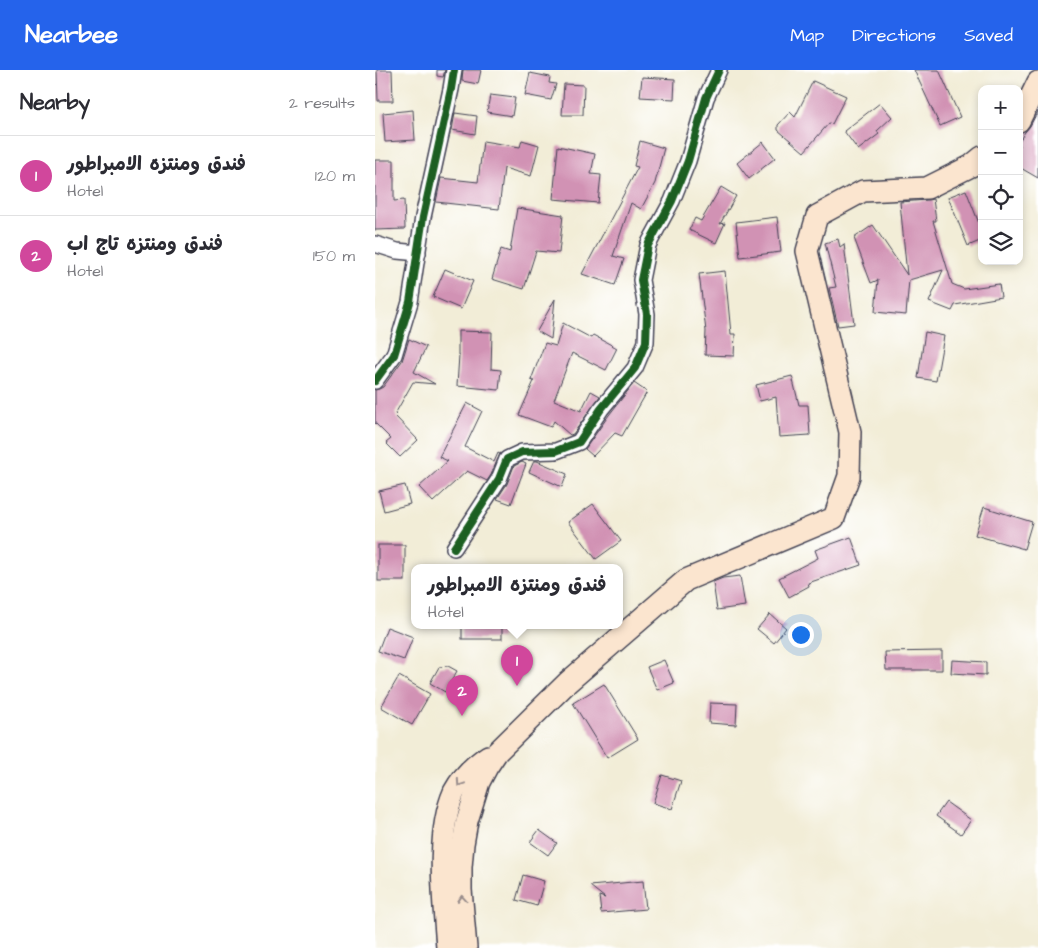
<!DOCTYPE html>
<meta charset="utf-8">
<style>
:root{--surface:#fff;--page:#f2f2f3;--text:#2b2b33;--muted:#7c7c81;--line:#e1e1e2;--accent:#2563eb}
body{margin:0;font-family:"Architects Daughter","Playpen Sans Arabic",sans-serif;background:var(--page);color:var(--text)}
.controls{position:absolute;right:15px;top:15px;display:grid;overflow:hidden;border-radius:10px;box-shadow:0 2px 8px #0003}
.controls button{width:45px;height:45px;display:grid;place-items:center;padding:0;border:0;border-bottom:1px solid var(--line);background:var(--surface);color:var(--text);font:25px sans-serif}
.you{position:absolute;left:425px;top:564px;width:18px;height:18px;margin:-12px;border:4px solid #fff;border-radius:50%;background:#1a73e8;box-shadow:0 0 0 8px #1a73e833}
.badge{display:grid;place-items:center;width:32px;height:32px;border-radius:50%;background:var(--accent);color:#fff;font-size:16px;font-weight:700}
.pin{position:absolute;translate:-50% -41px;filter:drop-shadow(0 1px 2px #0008)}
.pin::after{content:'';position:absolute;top:26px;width:18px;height:15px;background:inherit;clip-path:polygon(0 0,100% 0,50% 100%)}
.popup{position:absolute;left:36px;top:494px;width:212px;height:65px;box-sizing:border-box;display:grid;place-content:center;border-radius:10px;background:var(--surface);filter:drop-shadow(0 1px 4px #0005);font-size:16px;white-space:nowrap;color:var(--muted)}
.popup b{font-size:19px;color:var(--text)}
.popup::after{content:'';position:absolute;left:50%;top:100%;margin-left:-10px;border:10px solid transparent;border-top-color:var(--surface)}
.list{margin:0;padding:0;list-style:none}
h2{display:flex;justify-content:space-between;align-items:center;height:65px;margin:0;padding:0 20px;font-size:21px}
h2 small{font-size:16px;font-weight:400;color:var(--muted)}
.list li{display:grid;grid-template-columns:32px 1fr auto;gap:15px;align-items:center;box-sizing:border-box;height:80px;padding:0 20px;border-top:1px solid var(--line)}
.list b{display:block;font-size:19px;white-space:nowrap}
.list p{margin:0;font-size:16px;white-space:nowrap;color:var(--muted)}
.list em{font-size:16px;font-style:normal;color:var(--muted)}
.icon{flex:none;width:28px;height:28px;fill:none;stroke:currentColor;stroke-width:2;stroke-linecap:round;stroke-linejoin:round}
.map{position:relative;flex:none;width:663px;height:878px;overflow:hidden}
header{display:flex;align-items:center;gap:30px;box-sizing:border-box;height:70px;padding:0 25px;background:var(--accent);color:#fff}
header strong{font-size:24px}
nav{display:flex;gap:28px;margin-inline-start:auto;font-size:18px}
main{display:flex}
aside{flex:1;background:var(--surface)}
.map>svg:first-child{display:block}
.building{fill:#d192b4}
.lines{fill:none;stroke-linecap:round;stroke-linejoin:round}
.street-casing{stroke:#414052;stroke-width:18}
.secondary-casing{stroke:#414052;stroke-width:24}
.street{stroke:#fff;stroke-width:15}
.secondary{stroke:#fbe5cf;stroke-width:21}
.cycleway-casing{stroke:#fff;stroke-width:11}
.cycleway{stroke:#1b5e20;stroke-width:8}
.oneway{stroke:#998d8c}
</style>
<header>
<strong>Nearbee</strong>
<nav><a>Map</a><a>Directions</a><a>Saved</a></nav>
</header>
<main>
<aside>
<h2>Nearby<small>2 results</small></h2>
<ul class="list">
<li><span class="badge" style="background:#d1479c">1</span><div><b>فندق ومنتزه الامبراطور</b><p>Hotel</p></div><em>120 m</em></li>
<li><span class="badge" style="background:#d1479c">2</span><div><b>فندق ومنتزه تاج اب</b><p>Hotel</p></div><em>150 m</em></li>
</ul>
</aside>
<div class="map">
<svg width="663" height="878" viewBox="0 0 663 878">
<rect width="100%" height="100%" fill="#fff"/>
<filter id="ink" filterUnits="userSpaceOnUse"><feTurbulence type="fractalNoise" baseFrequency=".02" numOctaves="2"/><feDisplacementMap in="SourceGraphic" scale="10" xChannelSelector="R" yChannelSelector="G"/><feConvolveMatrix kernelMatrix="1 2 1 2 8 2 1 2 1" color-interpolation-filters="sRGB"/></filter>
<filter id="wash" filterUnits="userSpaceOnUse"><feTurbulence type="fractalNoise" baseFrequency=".0096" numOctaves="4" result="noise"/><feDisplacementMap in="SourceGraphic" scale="20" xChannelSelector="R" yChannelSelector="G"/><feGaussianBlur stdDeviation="1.12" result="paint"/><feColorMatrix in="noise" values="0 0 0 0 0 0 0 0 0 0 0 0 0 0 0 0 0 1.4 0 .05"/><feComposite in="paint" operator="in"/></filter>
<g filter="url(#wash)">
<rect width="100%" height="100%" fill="#f2edd7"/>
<g id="blocks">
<g class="building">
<path d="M2 0H17L18 31H3Z"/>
<path d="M62 0H70L68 7 62 6Z"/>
<path d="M88 0H106L103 14 87 11Z"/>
<path d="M539 0H564L585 47 565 56Z"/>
<path d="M155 3 175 7 174 13 181 14 176 30 150 25Z"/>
<path d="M267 7 300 9 299 29 265 27Z"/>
<path d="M438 11 471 26 457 54 454 53 429 82 403 60V55L415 42 420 47Z"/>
<path d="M189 14 209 15 208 45H187Z"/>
<path d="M115 25 140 28 137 46 112 42Z"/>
<path d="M505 33 517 47 502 61 504 64 483 80 469 61Z"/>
<path d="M38 40 40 70 10 72 8 43Z"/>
<path d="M663 41V108L644 97V71L650 62 655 56Z"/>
<path d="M80 43 102 46 100 64 77 60Z"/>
<path d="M147 70 164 75 156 106 129 98 124 139 61 132 66 108 103 112 108 71 145 77Z"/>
<path d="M265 71 289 78 280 113 266 139 256 133 238 186 249 189 240 215 207 204 263 97 259 96Z"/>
<path d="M388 72 400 88 374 109 362 93Z"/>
<path d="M183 76 220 84 216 104 226 105 223 133 178 129Z"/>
<path d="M0 90H19V131L29 130 30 159 0 160Z"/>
<path d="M346 117 361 126 345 154 350 153 341 173 314 160 320 148 326 151Z"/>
<path d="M591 120 607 161V170L593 176 573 127Z"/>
<path d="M558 129 561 151H558L577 214 589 219 624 214 626 227 580 235 577 241 554 232 568 200 534 210 531 245 500 242 503 210 496 213 479 168 498 155 532 205 525 132 553 130Z"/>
<path d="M142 138 188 145 184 183 161 181 149 219 117 209 126 179 135 182Z"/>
<path d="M402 147 406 182 365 187 361 152Z"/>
<path d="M463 169 465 177 469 174 479 254 463 256 454 218 461 217 450 173Z"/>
<path d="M70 199 98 211 86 239 58 227Z"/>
<path d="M350 201 356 264H360L359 286 330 285 331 261 324 204Z"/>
<path d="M180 229 176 269 162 261Z"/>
<path d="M188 253 216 268 218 265 242 278 231 300 197 283 179 330 206 341 216 321 225 326 198 364 195 365 179 351 176 357 144 345 159 311 156 310 170 273 181 276Z"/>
<path d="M83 261 117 262 116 299 126 300 124 320 82 316 84 285H83Z"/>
<path d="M550 262 569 266 561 311 543 308Z"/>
<path d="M34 269 51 277 39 302 60 314 38 312 20 344 22 346 21 347 43 370 25 387 11 373 16 369 0 353V320L4 319 8 317 27 291Z"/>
<path d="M417 306 424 335H433L435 365 404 367 401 327 385 331 381 315Z"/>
<path d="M259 313 272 322 247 366 240 363 218 386 210 379 234 345Z"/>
<path d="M92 333 107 341 90 377 119 392 123 383 125 384 116 405 112 411 92 401 58 432 44 417 73 391 64 387Z"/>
<path d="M159 391H162L192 404 187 417 154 402Z"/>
<path d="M147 392 151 394 136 434 122 429 132 414 139 396Z"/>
<path d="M30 415 35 434 9 441 4 421Z"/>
<path d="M218 434 246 471 221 489 193 452Z"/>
<path d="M609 437 657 452 649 479 600 465Z"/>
<path d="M476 467 486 495 433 513 434 516 414 527 404 508 443 488 440 480Z"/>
<rect x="3" y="475" width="27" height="36"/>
<path d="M365 506 370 536 342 540 338 512 348 508Z"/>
<path d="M395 544 411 558 399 573 382 559Z"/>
<rect x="87" y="555" width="40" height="14"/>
<path d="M12 557 38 567 29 590 3 581Z"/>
<path d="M567 581V600H511L510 582Z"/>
<path d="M289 590 299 613 282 620 272 597Z"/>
<path d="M577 590 611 592V605L576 603Z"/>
<path d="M73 596 82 601 70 622 55 613 64 597Z"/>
<path d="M24 606 55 624 37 655 6 637Z"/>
<path d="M229 614 263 669 232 688 198 633Z"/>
<path d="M335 633 362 634 361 655 334 653Z"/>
<path d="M287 705 306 711 297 739 278 733Z"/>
<path d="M571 732 596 750 586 764 561 746Z"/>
<path d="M164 760 182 773 173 785 155 772Z"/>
<path d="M148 805 169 811 162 836 141 830Z"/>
<path d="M268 811 271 839 226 843 224 826 230 828 215 816Z"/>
</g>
</g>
</g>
<g filter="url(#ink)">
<use href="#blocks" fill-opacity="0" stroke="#414052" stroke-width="1"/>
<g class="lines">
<g class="street-casing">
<g id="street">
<path d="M0 174 22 181 43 183"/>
<path d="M0 311 19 285 35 232 48 147 76 19 79 0"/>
<path d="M79 478 124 409 132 389 147 382 181 381 204 372 226 339 260 298 271 272 272 244 266 210 273 175 297 131 313 91 331 28 344 0"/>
</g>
</g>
<g class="secondary-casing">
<g id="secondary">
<path d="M644 51 663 12"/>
<path d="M72 878C69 832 60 765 79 722 87 707 99 695 113 686"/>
<path d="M91 878 86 820V797L88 774 92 751 104 712 112 697 122 682 193 612 311 510 459 448 474 406 475 362 432 181 442 146 488 121 552 118 596 96 607 87"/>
</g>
</g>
<use href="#street" class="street"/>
<use href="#secondary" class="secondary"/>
<g class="cycleway-casing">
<g id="cycleway">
<path d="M0 311 19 285 35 232 48 147 76 19 79 0"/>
<path d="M79 478 124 409 132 389 147 382 181 381 204 372 226 339 260 298 271 272 272 244 266 210 273 175 297 131 313 91 331 28 344 0"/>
</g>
</g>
<use href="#cycleway" class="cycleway"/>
</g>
<defs><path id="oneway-chevron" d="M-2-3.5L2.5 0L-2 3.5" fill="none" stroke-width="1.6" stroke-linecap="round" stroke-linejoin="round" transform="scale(1.25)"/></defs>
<g class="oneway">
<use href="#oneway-chevron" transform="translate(85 713) rotate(124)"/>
<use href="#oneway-chevron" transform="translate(87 829) rotate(-95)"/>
</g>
</g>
</svg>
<div class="controls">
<button>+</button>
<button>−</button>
<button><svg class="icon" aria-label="locate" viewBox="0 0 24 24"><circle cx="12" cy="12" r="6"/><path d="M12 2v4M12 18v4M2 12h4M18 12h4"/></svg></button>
<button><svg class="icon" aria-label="layers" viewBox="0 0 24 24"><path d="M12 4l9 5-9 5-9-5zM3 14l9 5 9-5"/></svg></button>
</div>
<div class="you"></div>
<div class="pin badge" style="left:142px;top:616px;background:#d1479c">1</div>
<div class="popup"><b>فندق ومنتزه الامبراطور</b>Hotel</div>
<div class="pin badge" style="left:87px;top:646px;background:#d1479c">2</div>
</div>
</main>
